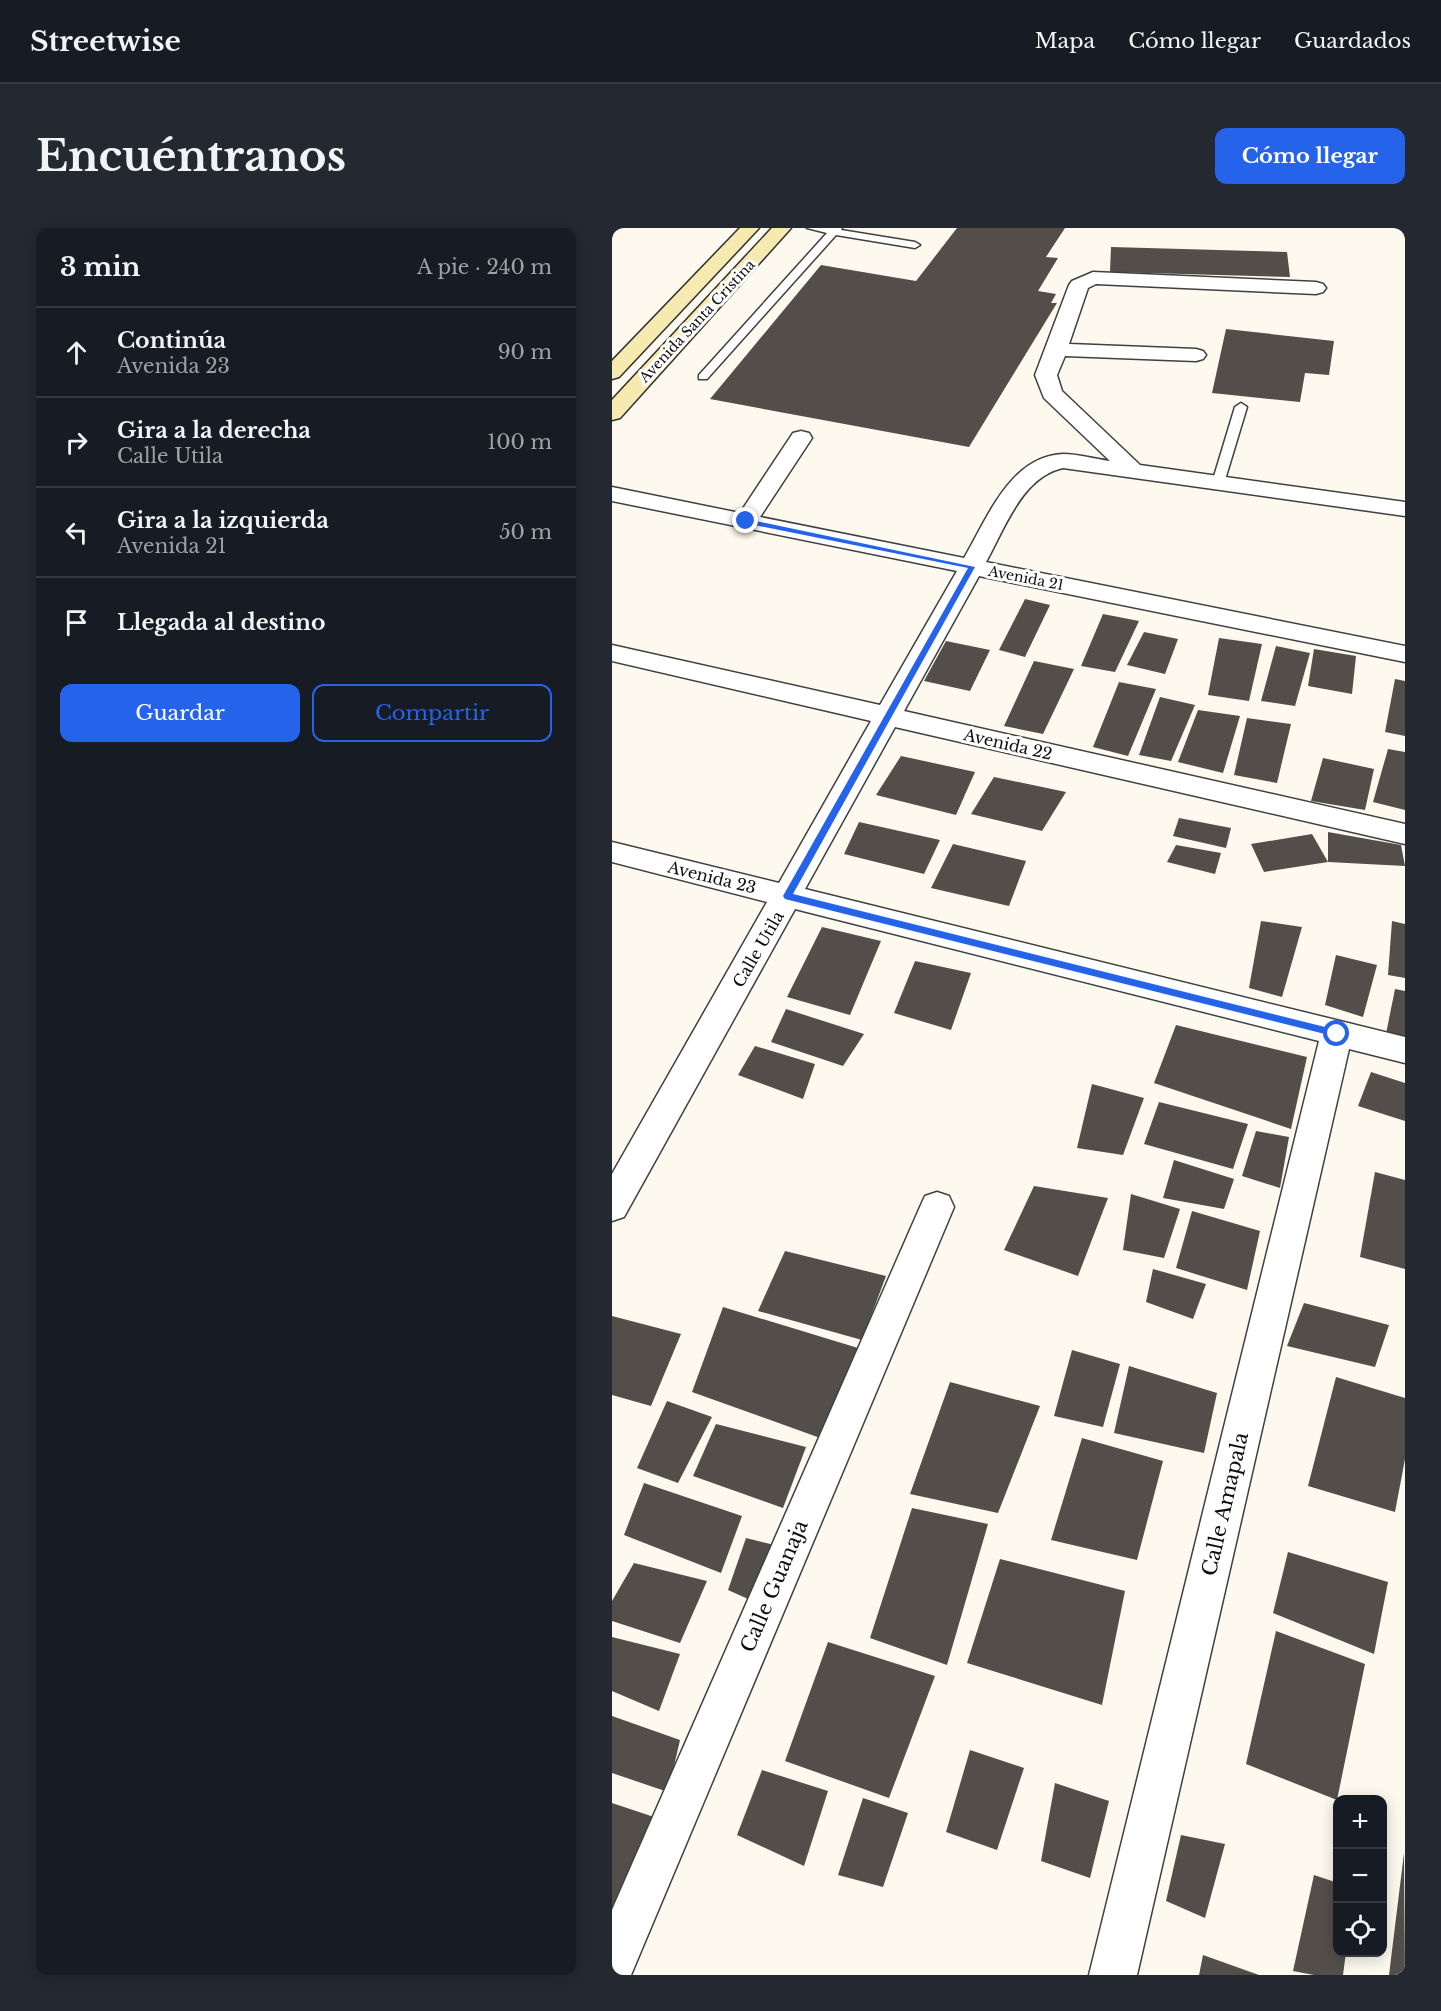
<!DOCTYPE html>
<html lang="es">
<meta charset="utf-8">
<style>
:root{--surface:#171b24;--page:#242831;--text:#f1f3f6;--muted:#9ea1a6;--line:#363941;--accent:#2563eb}
body{margin:0;font-family:"Libre Baskerville",serif;background:var(--page);color:var(--text)}
.controls{position:absolute;right:18px;bottom:18px;display:grid;overflow:hidden;border-radius:12px;box-shadow:0 3px 15px #0003}
.controls button{width:54px;height:54px;display:grid;place-items:center;padding:0;border:0;border-bottom:2px solid var(--line);background:var(--surface);color:var(--text);font:30px sans-serif}
.stop{position:absolute;width:18px;height:18px;margin:-14px;border:4px solid #2563eb;border-radius:50%;background:#fff}
.stop.end{background:#2563eb;border-color:#fff;box-shadow:0 2px 6px #0008}
.list{margin:0;padding:0;list-style:none}
h2{display:flex;justify-content:space-between;align-items:center;height:78px;margin:0;padding:0 24px;font-size:26px}
h2 small{font-size:20px;font-weight:400;color:var(--muted)}
.list li{display:grid;grid-template-columns:39px 1fr auto;gap:18px;align-items:center;box-sizing:border-box;height:90px;padding:0 24px;border-top:2px solid var(--line)}
.list b{display:block;font-size:22px;white-space:nowrap}
.list p{margin:0;font-size:20px;white-space:nowrap;color:var(--muted)}
.list em{font-size:20px;font-style:normal;color:var(--muted)}
.actions{display:flex;gap:12px;padding:18px 24px}
.actions a{flex:1;padding:14px 0;border:2px solid var(--accent);border-radius:12px;text-align:center;font-size:21px;color:var(--accent)}
.actions .main{background:var(--accent);color:#fff}
.icon{flex:none;width:33px;height:33px;fill:none;stroke:currentColor;stroke-width:2;stroke-linecap:round;stroke-linejoin:round}
.map{position:relative;flex:none;width:793px;height:1747px;overflow:hidden;border-radius:12px}
header{display:flex;align-items:center;gap:36px;box-sizing:border-box;height:84px;padding:0 30px;background:var(--surface);border-bottom:2px solid var(--line)}
header strong{font-size:28px}
nav{display:flex;gap:33px;margin-inline-start:auto;font-size:21px}
.intro{display:flex;align-items:center;justify-content:space-between;box-sizing:border-box;height:144px;padding:0 36px}
h1{margin:0;font-size:42px}
.button{padding:15px 27px;border-radius:12px;background:var(--accent);color:#fff;font-size:21px;font-weight:700}
main{display:flex;gap:36px;padding:0 36px}
aside{flex:1;background:var(--surface);border-radius:12px;box-shadow:0 3px 15px #0003}
.map>svg:first-child{display:block}
.building{fill:#544e4a}
.lines{fill:none;stroke-linecap:round;stroke-linejoin:round}
.lane-casing{stroke:#404040;stroke-width:3}
.street-casing{stroke:#404040;stroke-width:3}
.secondary-casing{stroke:#2f2f2f;stroke-width:3}
.lane{fill:#fff;fill-rule:evenodd}
.street{fill:#fff;fill-rule:evenodd}
.secondary{fill:#f6eab0;fill-rule:evenodd}
.route{fill:#2563eb}
.labels{text-anchor:middle;dominant-baseline:central;stroke-width:6;stroke-linejoin:round;paint-order:stroke}
.far-street-label{font-size:14px;fill:#0d0d0d;stroke:#fff}
.street-label{font-size:16px;fill:#0d0d0d;stroke:#fff}
.near-street-label{font-size:20px;fill:#0d0d0d;stroke:#fff}
</style>
<header>
<strong>Streetwise</strong>
<nav><a>Mapa</a><a>Cómo llegar</a><a>Guardados</a></nav>
</header>
<div class="intro"><h1>Encuéntranos</h1><a class="button">Cómo llegar</a></div>
<main>
<aside>
<h2>3 min<small>A pie · 240 m</small></h2>
<ul class="list">
<li><svg class="icon" aria-label="ahead" viewBox="0 0 24 24"><path d="M12 20V5M6 11l6-6 6 6"/></svg><div><b>Continúa</b><p>Avenida 23</p></div><em>90 m</em></li>
<li><svg class="icon" aria-label="right" viewBox="0 0 24 24"><path d="M7 20v-9h11M14 6l5 5-5 5"/></svg><div><b>Gira a la derecha</b><p>Calle Utila</p></div><em>100 m</em></li>
<li><svg class="icon" aria-label="left" viewBox="0 0 24 24"><path d="M17 20v-9H6M10 6l-5 5 5 5"/></svg><div><b>Gira a la izquierda</b><p>Avenida 21</p></div><em>50 m</em></li>
<li><svg class="icon" aria-label="arrive" viewBox="0 0 24 24"><path d="M6 21V4h12l-3 4 3 4H6"/></svg><div><b>Llegada al destino</b></div></li>
</ul>
<div class="actions"><a class="main">Guardar</a><a>Compartir</a></div>
</aside>
<div class="map">
<svg width="793" height="1747" viewBox="0 0 793 1747">
<rect width="100%" height="100%" fill="#fdf9ef"/>
<g class="building">
<path d="M345 0H453L434 29 446 30 426 63 444 66 439 75H445L357 219 98 171 209 37 304 53Z"/>
<path d="M499 19 675 24 678 49 498 44Z"/>
<path d="M614 101 722 113 717 147 693 145 688 174 600 165Z"/>
<path d="M413 371 438 377 413 429 387 422Z"/>
<path d="M491 386 527 393 503 444 469 438Z"/>
<path d="M532 404 566 411 553 446 515 437Z"/>
<path d="M607 410 650 416 637 473 596 467Z"/>
<path d="M334 413 378 422 358 463 312 453Z"/>
<path d="M664 418 698 425 683 478 649 473Z"/>
<path d="M702 421 744 428 740 466 696 458Z"/>
<path d="M422 433 462 441 431 506 392 498Z"/>
<path d="M783 451 793 453V508L773 504Z"/>
<path d="M507 454 544 461 516 528 481 519Z"/>
<path d="M548 469 583 477 559 533 527 527Z"/>
<path d="M586 482 628 488 611 545 566 534Z"/>
<path d="M635 490 679 496 665 555 622 547Z"/>
<path d="M776 521 793 524V582L761 574Z"/>
<path d="M289 528 363 544 344 587 264 567Z"/>
<path d="M711 530 762 541 753 582 699 573Z"/>
<path d="M382 549 454 564 430 603 359 586Z"/>
<path d="M567 590 619 600 614 620 561 608Z"/>
<path d="M247 594 328 612 312 646 232 626Z"/>
<path d="M716 604 789 617 793 638 716 634Z"/>
<path d="M700 606 716 634 652 644 639 616Z"/>
<path d="M341 616 414 633 397 678 319 660Z"/>
<path d="M564 617 609 625 603 646 555 634Z"/>
<path d="M649 693 690 699 670 769 637 760Z"/>
<path d="M780 693 793 696V750L776 747Z"/>
<path d="M210 699 269 713 238 787 175 769Z"/>
<path d="M724 727 765 737 751 789 713 777Z"/>
<path d="M303 733 359 745 339 802 282 785Z"/>
<path d="M783 761 793 763V809L774 806Z"/>
<path d="M174 781 252 806 231 838 159 814Z"/>
<path d="M564 797 695 829 679 901 542 855Z"/>
<path d="M143 818 203 836 191 871 126 847Z"/>
<path d="M759 844 793 855V893L746 878Z"/>
<path d="M480 856 532 870 511 927 465 920Z"/>
<path d="M547 874 636 896 621 941 532 916Z"/>
<path d="M644 903 677 909 668 960 630 948Z"/>
<path d="M562 932 622 951 612 981 551 970Z"/>
<path d="M763 944 793 952V1041L748 1029Z"/>
<path d="M422 958 496 970 466 1048 392 1022Z"/>
<path d="M519 966 568 981 552 1030 511 1022Z"/>
<path d="M580 983 648 1003 635 1062 564 1040Z"/>
<path d="M173 1023 274 1048 250 1112 146 1083Z"/>
<path d="M541 1041 594 1056 581 1091 534 1074Z"/>
<path d="M692 1075 777 1097 763 1139 675 1118Z"/>
<path d="M111 1079 246 1120 211 1211 80 1164Z"/>
<path d="M0 1088 69 1106 39 1178 0 1167Z"/>
<path d="M460 1122 508 1136 491 1199 442 1188Z"/>
<path d="M517 1138 605 1165 592 1225 502 1205Z"/>
<path d="M724 1149 793 1170V1231L783 1284 696 1258Z"/>
<path d="M338 1154 428 1178 386 1285 298 1266Z"/>
<path d="M55 1173 100 1189 66 1255 25 1240Z"/>
<path d="M104 1196 194 1219 171 1280 81 1248Z"/>
<path d="M470 1210 551 1233 525 1332 439 1312Z"/>
<path d="M32 1255 130 1288 109 1345 12 1307Z"/>
<path d="M300 1280 376 1296 335 1437 258 1410Z"/>
<path d="M134 1310 171 1319 145 1375 116 1362Z"/>
<path d="M676 1324 776 1354 762 1426 661 1385Z"/>
<path d="M388 1331 513 1363 490 1477 355 1435Z"/>
<path d="M22 1335 95 1353 68 1415 0 1393V1373Z"/>
<path d="M664 1403 753 1436 725 1572 634 1536Z"/>
<path d="M0 1409 68 1426 47 1483 0 1463Z"/>
<path d="M216 1414 323 1448 277 1570 173 1533Z"/>
<path d="M0 1488 68 1512 56 1564 0 1545Z"/>
<path d="M358 1522 412 1540 385 1622 334 1604Z"/>
<path d="M150 1542 216 1563 192 1638 125 1607Z"/>
<path d="M443 1555 497 1573 478 1650 429 1633Z"/>
<path d="M251 1570 296 1585 271 1659 226 1647Z"/>
<path d="M0 1575 48 1591 0 1723Z"/>
<path d="M569 1607 613 1616 593 1690 554 1673Z"/>
<path d="M792 1625 793 1747H777Z"/>
<path d="M702 1647 726 1655V1724H734L731 1747H702L681 1743Z"/>
<path d="M591 1727 647 1747H587Z"/>
</g>
<g class="lines">
<g class="lane-casing">
<g id="lane">
<path d="M195 0H230L229 2 303 14 308 17 303 20 224 7 95 151H87V147L215 5Z"/>
<path d="M629 175 635 179 612 255 610 258H602L600 255 623 179Z"/>
</g>
</g>
<g class="street-casing">
<g id="street">
<path d="M481 44 704 54 711 56 714 60 711 64 704 66 484 56 476 60 457 116 584 121 591 123 594 127 591 131 584 133 453 128 445 147 450 163 528 237 793 274V288L451 240C410 249 393 300 374 334L793 418V434L367 348 292 483 793 596V616L283 499 193 661 793 809V835L737 821 525 1747H477L707 813 183 681 12 989 0 993V946L155 674 0 634V614L167 655 259 493 0 433V417L268 477 345 343 0 273V259L128 285 181 205 189 203 197 205 200 210 148 289 352 330C375 291 398 228 451 226 466 226 483 231 498 233L432 170 423 147 457 57 460 53Z"/>
<path d="M325 964 337 968 342 979 19 1747H0V1682L308 979 313 968Z"/>
</g>
</g>
<g class="secondary-casing">
<g id="secondary">
<path d="M128 0H147L7 149 0 151V133Z"/>
<path d="M160 0H179L8 190 0 192V172Z"/>
</g>
</g>
<use href="#lane" class="lane"/>
<use href="#street" class="street"/>
<use href="#secondary" class="secondary"/>
</g>
<path class="route" d="M134 291 363 339 181 666 729 803V808L725 809 173 671 171 668 356 340 132 295Z"/>
<g class="labels">
<g class="far-street-label">
<text transform="translate(85 93) rotate(-47)">Avenida Santa Cristina</text>
<text transform="translate(414 350) rotate(11)">Avenida 21</text>
</g>
<g class="street-label">
<text transform="translate(396 516) rotate(13)">Avenida 22</text>
<text transform="translate(100 649) rotate(14)">Avenida 23</text>
<text transform="translate(146 721) rotate(-60)">Calle Utila</text>
</g>
<g class="near-street-label">
<text transform="translate(613 1276) rotate(-77)">Calle Amapala</text>
<text transform="translate(162 1358) rotate(-67)">Calle Guanaja</text>
</g>
</g>
</svg>
<div class="controls">
<button>+</button>
<button>−</button>
<button><svg class="icon" aria-label="locate" viewBox="0 0 24 24"><circle cx="12" cy="12" r="6"/><path d="M12 2v4M12 18v4M2 12h4M18 12h4"/></svg></button>
</div>
<div class="stop" style="left:725px;top:806px"></div>
<div class="stop end" style="left:134px;top:293px"></div>
</div>
</main>
